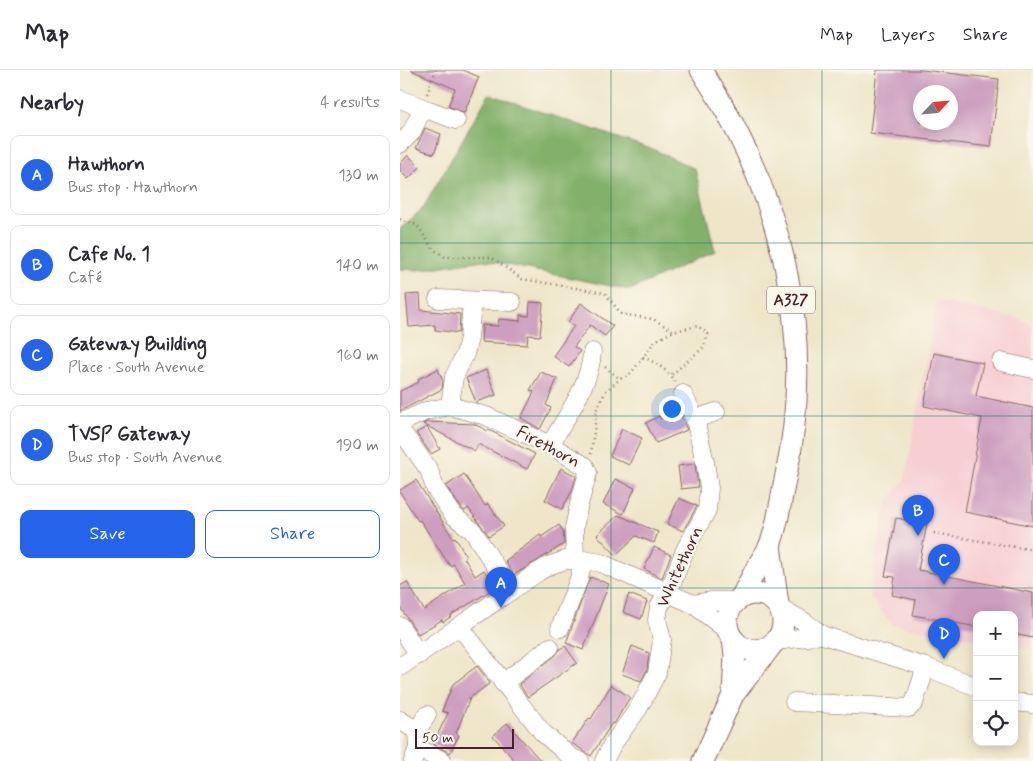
<!DOCTYPE html>
<meta charset="utf-8">
<style>
:root{--surface:#fff;--page:#f2f2f3;--text:#2b2b33;--muted:#7c7c81;--line:#e1e1e2;--accent:#2563eb}
body{margin:0;font-family:Mynerve,sans-serif;background:var(--page);color:var(--text)}
.controls{position:absolute;right:15px;bottom:15px;display:grid;overflow:hidden;border-radius:10px;box-shadow:0 2px 12px #0003}
.controls button{width:45px;height:45px;display:grid;place-items:center;padding:0;border:0;border-bottom:1px solid var(--line);background:var(--surface);color:var(--text);font:25px sans-serif}
.compass{position:absolute;left:513px;top:15px;width:45px;height:45px;border-radius:50%;background:var(--surface);box-shadow:0 2px 12px #0003;rotate:64deg}
.scale{position:absolute;left:15px;bottom:12px;width:99px;box-sizing:border-box;padding-left:5px;border:2px solid #4a1f2b;border-top:0;font-size:14px;line-height:18px;white-space:nowrap;color:#4a1f2b;-webkit-text-stroke:4px #fbf7ec;paint-order:stroke}
.you{position:absolute;left:271px;top:338px;width:18px;height:18px;margin:-12px;border:4px solid #fff;border-radius:50%;background:#1a73e8;box-shadow:0 0 0 8px #1a73e833}
.badge{display:grid;place-items:center;width:32px;height:32px;border-radius:50%;background:var(--accent);color:#fff;font-size:16px;font-weight:700}
.pin{position:absolute;translate:-50% -41px;filter:drop-shadow(0 1px 2px #0008)}
.pin::after{content:'';position:absolute;top:26px;width:18px;height:15px;background:inherit;clip-path:polygon(0 0,100% 0,50% 100%)}
.list{margin:0;padding:0;list-style:none}
h2{display:flex;justify-content:space-between;align-items:center;height:65px;margin:0;padding:0 20px;font-size:21px}
h2 small{font-size:16px;font-weight:400;color:var(--muted)}
.list li{display:grid;grid-template-columns:32px 1fr auto;gap:15px;align-items:center;box-sizing:border-box;height:80px;margin:0 10px 10px;padding:0 10px;border:1px solid var(--line);border-radius:10px}
.list b{display:block;font-size:19px;white-space:nowrap}
.list p{margin:0;font-size:16px;white-space:nowrap;color:var(--muted)}
.list em{font-size:16px;font-style:normal;color:var(--muted)}
.actions{display:flex;gap:10px;padding:15px 20px}
.actions a{flex:1;padding:11px 0;border:1px solid var(--accent);border-radius:10px;text-align:center;font-size:18px;color:var(--accent)}
.actions .main{background:var(--accent);color:#fff}
.icon{flex:none;width:28px;height:28px;fill:none;stroke:currentColor;stroke-width:2;stroke-linecap:round;stroke-linejoin:round}
.map{position:relative;flex:none;width:633px;height:691px;overflow:hidden}
header{display:flex;align-items:center;gap:30px;box-sizing:border-box;height:70px;padding:0 25px;background:var(--surface);border-bottom:1px solid var(--line)}
header strong{font-size:24px}
nav{display:flex;gap:28px;margin-inline-start:auto;font-size:18px}
main{display:flex}
aside{flex:1;background:var(--surface)}
.map>svg:first-child{display:block}
.built{fill:#f7cfd3}
.forest{fill:#83b16a;stroke:#66684a}
.building{fill:#ce9ec0;fill-rule:evenodd}
.lines{fill:none;stroke-linecap:round;stroke-linejoin:round}
.minor-casing{stroke:#846562;stroke-width:19}
.major-casing{stroke:#846562;stroke-width:23}
.path{stroke:#846562;stroke-width:2.5;stroke-dasharray:1 4;stroke-linecap:butt}
.minor{stroke:#fff;stroke-width:18}
.major{stroke:#fff;stroke-width:21}
.grid{fill:none;stroke:#0f766e;stroke-width:1;stroke-opacity:0.55}
.labels{text-anchor:middle;dominant-baseline:central;stroke-width:4.5;stroke-linejoin:round;paint-order:stroke}
.shield{fill:#fbf7ec;stroke:#7f6065;stroke-width:1}
.shield-label{font-size:16px;font-weight:bold;fill:#4a1f2b}
.street-label{font-size:18px;fill:#4a1f2b;stroke:#fbf7ec}
</style>
<header>
<strong>Map</strong>
<nav><a>Map</a><a>Layers</a><a>Share</a></nav>
</header>
<main>
<aside>
<h2>Nearby<small>4 results</small></h2>
<ul class="list">
<li><span class="badge">A</span><div><b>Hawthorn</b><p>Bus stop · Hawthorn</p></div><em>130 m</em></li>
<li><span class="badge">B</span><div><b>Cafe No. 1</b><p>Café</p></div><em>140 m</em></li>
<li><span class="badge">C</span><div><b>Gateway Building</b><p>Place · South Avenue</p></div><em>160 m</em></li>
<li><span class="badge">D</span><div><b>TVSP Gateway</b><p>Bus stop · South Avenue</p></div><em>190 m</em></li>
</ul>
<div class="actions"><a class="main">Save</a><a>Share</a></div>
</aside>
<div class="map">
<svg width="633" height="691" viewBox="0 0 633 691">
<rect width="100%" height="100%" fill="#fbf7ec"/>
<filter id="ink" filterUnits="userSpaceOnUse"><feTurbulence type="fractalNoise" baseFrequency=".02" numOctaves="2"/><feDisplacementMap in="SourceGraphic" scale="10" xChannelSelector="R" yChannelSelector="G"/><feConvolveMatrix kernelMatrix="1 2 1 2 8 2 1 2 1" color-interpolation-filters="sRGB"/></filter>
<filter id="wash" filterUnits="userSpaceOnUse"><feTurbulence type="fractalNoise" baseFrequency=".0096" numOctaves="4" result="noise"/><feDisplacementMap in="SourceGraphic" scale="20" xChannelSelector="R" yChannelSelector="G"/><feGaussianBlur stdDeviation="1.12" result="paint"/><feColorMatrix in="noise" values="0 0 0 0 0 0 0 0 0 0 0 0 0 0 0 0 0 1.4 0 .05"/><feComposite in="paint" operator="in"/></filter>
<g filter="url(#wash)">
<rect width="100%" height="100%" fill="#efe6c9"/>
<path class="built" d="M537 231 618 248 633 256V579L614 576V545H577V569L492 555 469 524 487 432 505 409Z"/>
<path class="forest" d="M89 24 257 81 295 99 315 181 230 220 83 190 18 200 0 199V159L23 138Z"/>
<g id="blocks">
<g class="building">
<path d="M11 0H63L79 7 64 43 48 36 55 19Z"/>
<path d="M477 0H522L599 9 591 77 470 63ZM520 22H550V52H520Z"/>
<path d="M25 58 41 64 34 84 16 78Z"/>
<path d="M8 85 20 97 8 109 0 101V94Z"/>
<path d="M20 224 21 240 60 244 59 263 35 260V255L9 257 6 225Z"/>
<path d="M130 232 143 233 140 266 128 265 127 275 81 272 82 255 98 256 99 249 120 251V245L129 246Z"/>
<path d="M181 233 213 256 205 266 190 255 174 277 180 281 169 297 153 286 174 256 168 252Z"/>
<path d="M534 283 583 293 576 326 633 338V456L565 442 582 348 524 336Z"/>
<path d="M38 299 43 311 42 319 0 341V321L19 312 18 309Z"/>
<path d="M86 300 96 325 76 332 66 308Z"/>
<path d="M141 302 157 309 146 335 151 338 140 359 121 348 134 322 130 320Z"/>
<path d="M279 340 287 360 256 373 246 353 259 346 260 349Z"/>
<path d="M27 352 74 354 88 361 89 360 135 384 127 399 78 374 75 381 23 354Z"/>
<path d="M27 357 40 379 31 384 16 363Z"/>
<path d="M222 359 242 368 229 395 210 386Z"/>
<path d="M295 394 298 417 281 419 278 396Z"/>
<path d="M161 398 176 406 172 421 162 439 145 430Z"/>
<path d="M64 404 85 436 88 434 104 456 89 466 68 438 65 441 62 439 46 416Z"/>
<path d="M215 409 235 418 223 444 203 434Z"/>
<path d="M16 410 53 468 55 467 66 486 64 488 75 506 84 500 95 518 51 545 52 546 43 552 42 550 18 564 0 537V516L7 512 24 540 65 513 54 494 50 496 20 450 18 451 0 422V420Z"/>
<path d="M279 428 297 436 283 461 267 454Z"/>
<path d="M218 445 258 462 254 473 236 466 216 485 197 465Z"/>
<path d="M496 448 527 454 518 500 633 523V568L614 564V545H577V557L513 545 516 530 492 525 495 507 485 506Z"/>
<path d="M159 455 163 461 164 474 114 505 105 491 140 465 141 467Z"/>
<path d="M254 477 271 485 262 508 244 499Z"/>
<path d="M190 507 209 514 183 580 166 573Z"/>
<path d="M229 524 247 531 241 549 223 542Z"/>
<path d="M165 576 177 593 128 627 119 614 156 585 160 579Z"/>
<path d="M232 576 249 583 247 600 241 611 222 604Z"/>
<path d="M77 596 90 613 70 628 56 663 59 665 50 683 33 674 48 643 42 641 53 614Z"/>
<path d="M211 615 230 627 214 654 212 653 191 686 172 673 189 648 191 649Z"/>
<path d="M107 653 141 691H115L93 666Z"/>
</g>
</g>
</g>
<g filter="url(#ink)">
<use href="#blocks" fill-opacity="0" stroke="#846562" stroke-width="1"/>
<g class="lines">
<g class="minor-casing">
<g id="minor">
<path d="M0 29 23 38"/>
<path d="M0 74 11 63 23 38 56 50"/>
<path d="M38 229 112 232"/>
<path d="M601 292 633 299"/>
<path d="M50 336 54 307 65 284 69 268 72 232"/>
<path d="M295 349 316 342"/>
<path d="M0 353 26 341 50 336 86 346 150 375 185 396 188 403 179 434 174 458 175 489"/>
<path d="M0 359 29 400 35 418 54 446 73 461 111 521"/>
<path d="M150 375C165 349 191 313 192 282"/>
<path d="M293 534 312 531H336"/>
<path d="M381 538 405 552 422 565 526 597 577 617"/>
<path d="M0 556 19 585"/>
<path d="M60 557 143 663 172 688 180 691"/>
<path d="M160 558 179 509 183 490"/>
<path d="M376 571 422 565"/>
<path d="M0 597 138 502 148 496 165 490H183L201 493 293 534 329 562"/>
<path d="M103 613 150 577"/>
<path d="M394 632 509 638 514 633 526 597"/>
<path d="M614 632 633 634"/>
<path d="M0 650 17 661"/>
<path d="M18 678 43 691"/>
<path d="M13 691 18 678 17 661 27 645"/>
<path d="M204 691 212 675 238 639 257 603 262 570 257 550 259 537 268 523 285 480 307 440 309 418 305 392 295 349 283 324"/>
</g>
</g>
<g class="major-casing">
<g id="major">
<path d="M301 0C382 123 417 265 385 410 381 428 377 461 369 477 366 484 360 491 356 499 351 508 347 517 342 526"/>
<path d="M370 476 378 534"/>
<circle cx="355" cy="552" r="28"/>
<path d="M333 625 335 585 333 569"/>
<path d="M303 691 333 625 371 576"/>
</g>
</g>
<g class="path">
<path d="M27 24 36 0"/>
<path d="M0 149 17 155 33 179 45 187H91L122 209 205 223 221 244 253 249 274 261"/>
<path d="M243 287C256 293 267 299 275 312"/>
<path d="M205 297 220 309"/>
<path d="M191 384 197 339 206 321 220 309 231 303 255 271 274 261 298 256 308 264 304 277 271 305"/>
<path d="M534 463 633 480"/>
</g>
<use href="#minor" class="minor"/>
<use href="#major" class="major"/>
</g>
</g>
<path class="grid" d="M211 0V691M422 0V691M0 173H633M0 346H633M0 518H633"/>
<g class="labels">
<rect class="shield" x="367" y="216.5" width="48" height="27" rx="4"/>
<g class="shield-label">
<text x="391" y="230">A327</text>
</g>
<g class="street-label">
<text transform="translate(148 377) rotate(28)">Firethorn</text>
<text transform="translate(280 497) rotate(-65)">Whitethorn</text>
</g>
</g>
</svg>
<div class="controls">
<button>+</button>
<button>−</button>
<button><svg class="icon" aria-label="locate" viewBox="0 0 24 24"><circle cx="12" cy="12" r="6"/><path d="M12 2v4M12 18v4M2 12h4M18 12h4"/></svg></button>
</div>
<svg class="compass" viewBox="-18 -18 36 36"><path d="M0-13l5 13h-10z" fill="#e53935"/><path d="M0 13l5-13h-10z" fill="#7c7c81"/></svg>
<div class="scale">50 m</div>
<div class="you"></div>
<div class="pin badge" style="left:101px;top:538px">A</div>
<div class="pin badge" style="left:518px;top:466px">B</div>
<div class="pin badge" style="left:544px;top:515px">C</div>
<div class="pin badge" style="left:544px;top:589px">D</div>
</div>
</main>
